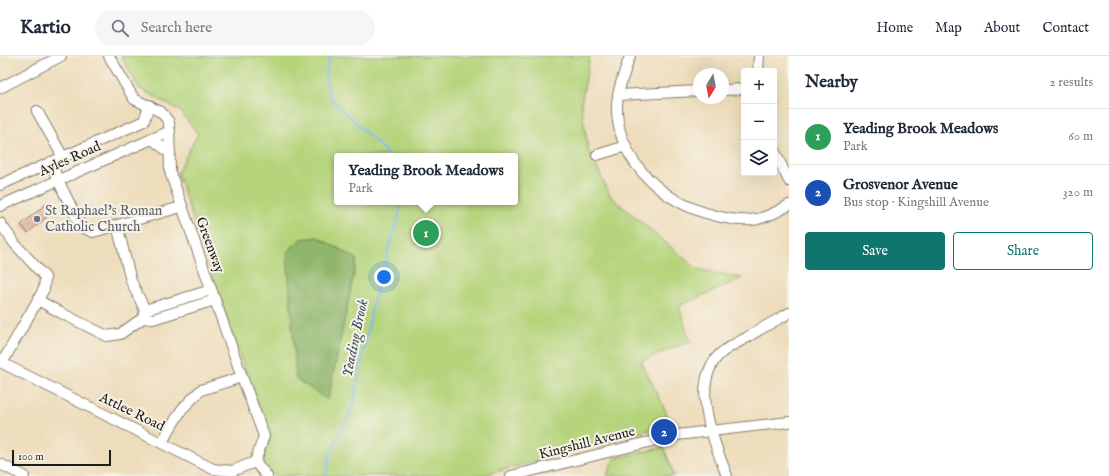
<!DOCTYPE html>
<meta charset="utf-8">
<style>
:root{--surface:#fff;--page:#f6f6f7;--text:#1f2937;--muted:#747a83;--line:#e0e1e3;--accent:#0f766e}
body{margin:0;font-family:"IM FELL English",serif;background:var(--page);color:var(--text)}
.controls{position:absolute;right:12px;top:12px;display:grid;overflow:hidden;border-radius:4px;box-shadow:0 4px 16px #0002}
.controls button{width:36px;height:36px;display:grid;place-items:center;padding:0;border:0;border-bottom:1px solid var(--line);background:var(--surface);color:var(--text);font:20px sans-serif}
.compass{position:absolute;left:693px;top:12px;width:36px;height:36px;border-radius:50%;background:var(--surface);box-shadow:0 4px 16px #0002;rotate:190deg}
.scale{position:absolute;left:12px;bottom:10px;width:99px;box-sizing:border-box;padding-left:4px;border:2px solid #1c1c1c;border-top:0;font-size:11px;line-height:14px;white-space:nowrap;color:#1c1c1c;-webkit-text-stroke:3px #f7f3e8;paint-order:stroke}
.you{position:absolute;left:384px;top:221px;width:14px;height:14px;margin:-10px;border:3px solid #fff;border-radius:50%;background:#1a73e8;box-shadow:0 0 0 6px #1a73e833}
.badge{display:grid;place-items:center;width:26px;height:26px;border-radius:50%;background:var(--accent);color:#fff;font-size:13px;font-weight:700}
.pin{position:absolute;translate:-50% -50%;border:2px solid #fff;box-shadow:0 1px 4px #0006}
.popup{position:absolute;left:334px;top:97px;width:184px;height:52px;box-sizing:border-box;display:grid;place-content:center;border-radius:4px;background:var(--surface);filter:drop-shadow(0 1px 3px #0005);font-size:13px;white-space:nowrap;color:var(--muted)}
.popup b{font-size:15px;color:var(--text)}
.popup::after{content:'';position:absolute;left:50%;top:100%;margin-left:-8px;border:8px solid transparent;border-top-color:var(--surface)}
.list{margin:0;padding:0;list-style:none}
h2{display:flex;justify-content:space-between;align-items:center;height:52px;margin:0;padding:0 16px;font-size:17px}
h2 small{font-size:13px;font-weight:400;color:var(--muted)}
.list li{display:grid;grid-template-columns:26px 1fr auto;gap:12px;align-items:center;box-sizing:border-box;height:56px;padding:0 16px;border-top:1px solid var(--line)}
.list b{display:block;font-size:15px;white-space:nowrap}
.list p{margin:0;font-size:13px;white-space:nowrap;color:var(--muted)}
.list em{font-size:13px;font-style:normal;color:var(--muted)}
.actions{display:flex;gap:8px;padding:12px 16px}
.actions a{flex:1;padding:9px 0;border:1px solid var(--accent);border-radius:4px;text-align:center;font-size:14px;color:var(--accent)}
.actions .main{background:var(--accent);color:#fff}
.icon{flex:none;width:22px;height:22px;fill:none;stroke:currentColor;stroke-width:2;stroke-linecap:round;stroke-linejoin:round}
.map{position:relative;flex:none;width:789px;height:420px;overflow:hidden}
header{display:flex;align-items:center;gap:24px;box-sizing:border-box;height:56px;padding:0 20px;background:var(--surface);border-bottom:1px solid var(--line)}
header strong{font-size:19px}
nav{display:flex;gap:22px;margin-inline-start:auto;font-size:14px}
.search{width:280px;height:36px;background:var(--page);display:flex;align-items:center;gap:10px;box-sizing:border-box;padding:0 14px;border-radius:22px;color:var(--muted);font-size:15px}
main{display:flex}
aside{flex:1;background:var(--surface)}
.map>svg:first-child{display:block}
.green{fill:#b5d47c;stroke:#68784c;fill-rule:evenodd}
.forest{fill:#90b66c;stroke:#566944}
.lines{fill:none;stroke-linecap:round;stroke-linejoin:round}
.stream{stroke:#78baed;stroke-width:2}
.building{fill:#d8ac95}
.minor-casing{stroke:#857c6c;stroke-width:12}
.minor{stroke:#fff;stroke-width:10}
.worship-dot{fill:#6b7280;stroke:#f7f3e8;stroke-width:1.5}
.labels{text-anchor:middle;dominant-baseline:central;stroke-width:4;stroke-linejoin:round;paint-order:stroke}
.street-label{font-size:14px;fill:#1c1c1c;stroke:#f7f3e8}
.worship-label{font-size:14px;fill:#5b616d;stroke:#f7f3e8;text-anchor:start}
.water-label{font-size:15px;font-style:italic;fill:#3c5365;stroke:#f7f3e8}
</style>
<header>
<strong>Kartio</strong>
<div class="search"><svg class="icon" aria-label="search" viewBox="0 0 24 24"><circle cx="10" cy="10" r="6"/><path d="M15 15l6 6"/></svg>Search here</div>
<nav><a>Home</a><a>Map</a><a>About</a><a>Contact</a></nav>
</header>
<main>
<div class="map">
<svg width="789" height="420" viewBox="0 0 789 420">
<rect width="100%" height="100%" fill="#f7f3e8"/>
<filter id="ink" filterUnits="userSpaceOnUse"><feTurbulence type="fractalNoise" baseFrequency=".025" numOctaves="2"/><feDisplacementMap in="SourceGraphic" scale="8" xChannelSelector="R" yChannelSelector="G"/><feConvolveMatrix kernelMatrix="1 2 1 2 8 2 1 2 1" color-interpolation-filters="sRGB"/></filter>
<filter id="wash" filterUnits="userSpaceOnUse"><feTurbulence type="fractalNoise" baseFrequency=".012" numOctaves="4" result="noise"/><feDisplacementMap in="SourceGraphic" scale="16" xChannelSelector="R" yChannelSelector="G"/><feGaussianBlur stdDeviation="0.9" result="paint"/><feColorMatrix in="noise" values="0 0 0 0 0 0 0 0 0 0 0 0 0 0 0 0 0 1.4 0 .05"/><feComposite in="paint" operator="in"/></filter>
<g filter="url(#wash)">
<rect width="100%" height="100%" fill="#eeddbc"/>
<g class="green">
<path d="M121 0H590L581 48 588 93 611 141 697 213 742 222 679 250 690 285 641 305 672 368 480 420H274L263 409 267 378 177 117 198 78 180 55 139 32ZM337 100H515V146H337Z"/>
<path d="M664 391 674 420H607L613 403Z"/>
</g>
<path class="forest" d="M318 181 357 203 328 344 296 323 287 196 301 183Z"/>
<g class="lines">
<g class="stream">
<path d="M331 0 325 19 330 42 384 94 387 100"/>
<path d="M326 420 330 398 352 353 372 252 401 151V146"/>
</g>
</g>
<g id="blocks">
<path class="building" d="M46 148 52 156 28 177 21 169Z"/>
</g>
</g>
<g filter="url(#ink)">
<use href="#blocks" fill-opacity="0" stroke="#857c6c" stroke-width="1"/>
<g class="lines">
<g class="minor-casing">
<g id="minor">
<path d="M109 0 134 43 161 56 169 66 170 116 242 321 264 380 255 406"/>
<path d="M630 0C624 18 616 37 617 56 620 108 665 147 713 159 727 163 743 166 758 163 769 160 779 155 789 149"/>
<path d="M758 15 759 0"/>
<path d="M0 32 61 0"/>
<path d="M723 34 744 33"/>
<path d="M618 39 699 35"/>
<path d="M37 55 63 101"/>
<path d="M151 82 170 97"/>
<path d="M774 94 789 125"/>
<path d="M597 99 626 90"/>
<path d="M51 106 58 124 81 171 93 176 181 151"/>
<path d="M0 129 144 65 149 49"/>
<path d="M0 150 170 75"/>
<path d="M0 167 15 188 45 221 44 233 2 307"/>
<path d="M117 169 131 225 145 254"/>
<path d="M38 244 61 257 107 280 120 278 143 262 145 254"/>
<path d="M145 254 211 234"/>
<path d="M143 262 153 263 215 244"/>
<path d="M0 306 213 413 232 415 255 406"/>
<path d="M162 386 182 353 201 334 242 321"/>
<path d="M255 406 267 420"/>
<path d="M0 408 24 420"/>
<path d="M511 420 677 379 789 366"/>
<path d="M727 420C714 386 689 328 720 298 728 291 737 287 746 282 760 273 775 265 789 257"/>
</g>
</g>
<use href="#minor" class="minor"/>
</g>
</g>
<circle class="worship-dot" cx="37" cy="163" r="4"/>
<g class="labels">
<g class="street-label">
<text transform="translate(70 103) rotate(-24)">Ayles Road</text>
<text transform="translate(210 189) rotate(70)">Greenway</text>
<text transform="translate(132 356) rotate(26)">Attlee Road</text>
<text transform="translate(587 387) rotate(-14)">Kingshill Avenue</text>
</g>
<g class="worship-label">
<text x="45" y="155">St Raphael's Roman<tspan x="45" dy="16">Catholic Church</tspan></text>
</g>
<g class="water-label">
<text transform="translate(355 282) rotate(-78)">Yeading Brook</text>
</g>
</g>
</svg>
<div class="controls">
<button>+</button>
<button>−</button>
<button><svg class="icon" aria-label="layers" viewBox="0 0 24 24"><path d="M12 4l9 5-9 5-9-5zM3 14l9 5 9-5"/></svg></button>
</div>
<svg class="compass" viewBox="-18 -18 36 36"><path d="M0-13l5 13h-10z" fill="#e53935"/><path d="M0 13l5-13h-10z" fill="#747a83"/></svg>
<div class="scale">100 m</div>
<div class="you"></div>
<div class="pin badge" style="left:426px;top:177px;background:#2e9e5b">1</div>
<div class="popup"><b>Yeading Brook Meadows</b>Park</div>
<div class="pin badge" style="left:664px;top:376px;background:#1a4fb4">2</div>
</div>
<aside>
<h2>Nearby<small>2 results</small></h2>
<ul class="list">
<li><span class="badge" style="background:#2e9e5b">1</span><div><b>Yeading Brook Meadows</b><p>Park</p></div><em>60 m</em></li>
<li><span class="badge" style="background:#1a4fb4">2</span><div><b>Grosvenor Avenue</b><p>Bus stop · Kingshill Avenue</p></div><em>320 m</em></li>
</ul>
<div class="actions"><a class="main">Save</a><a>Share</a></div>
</aside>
</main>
